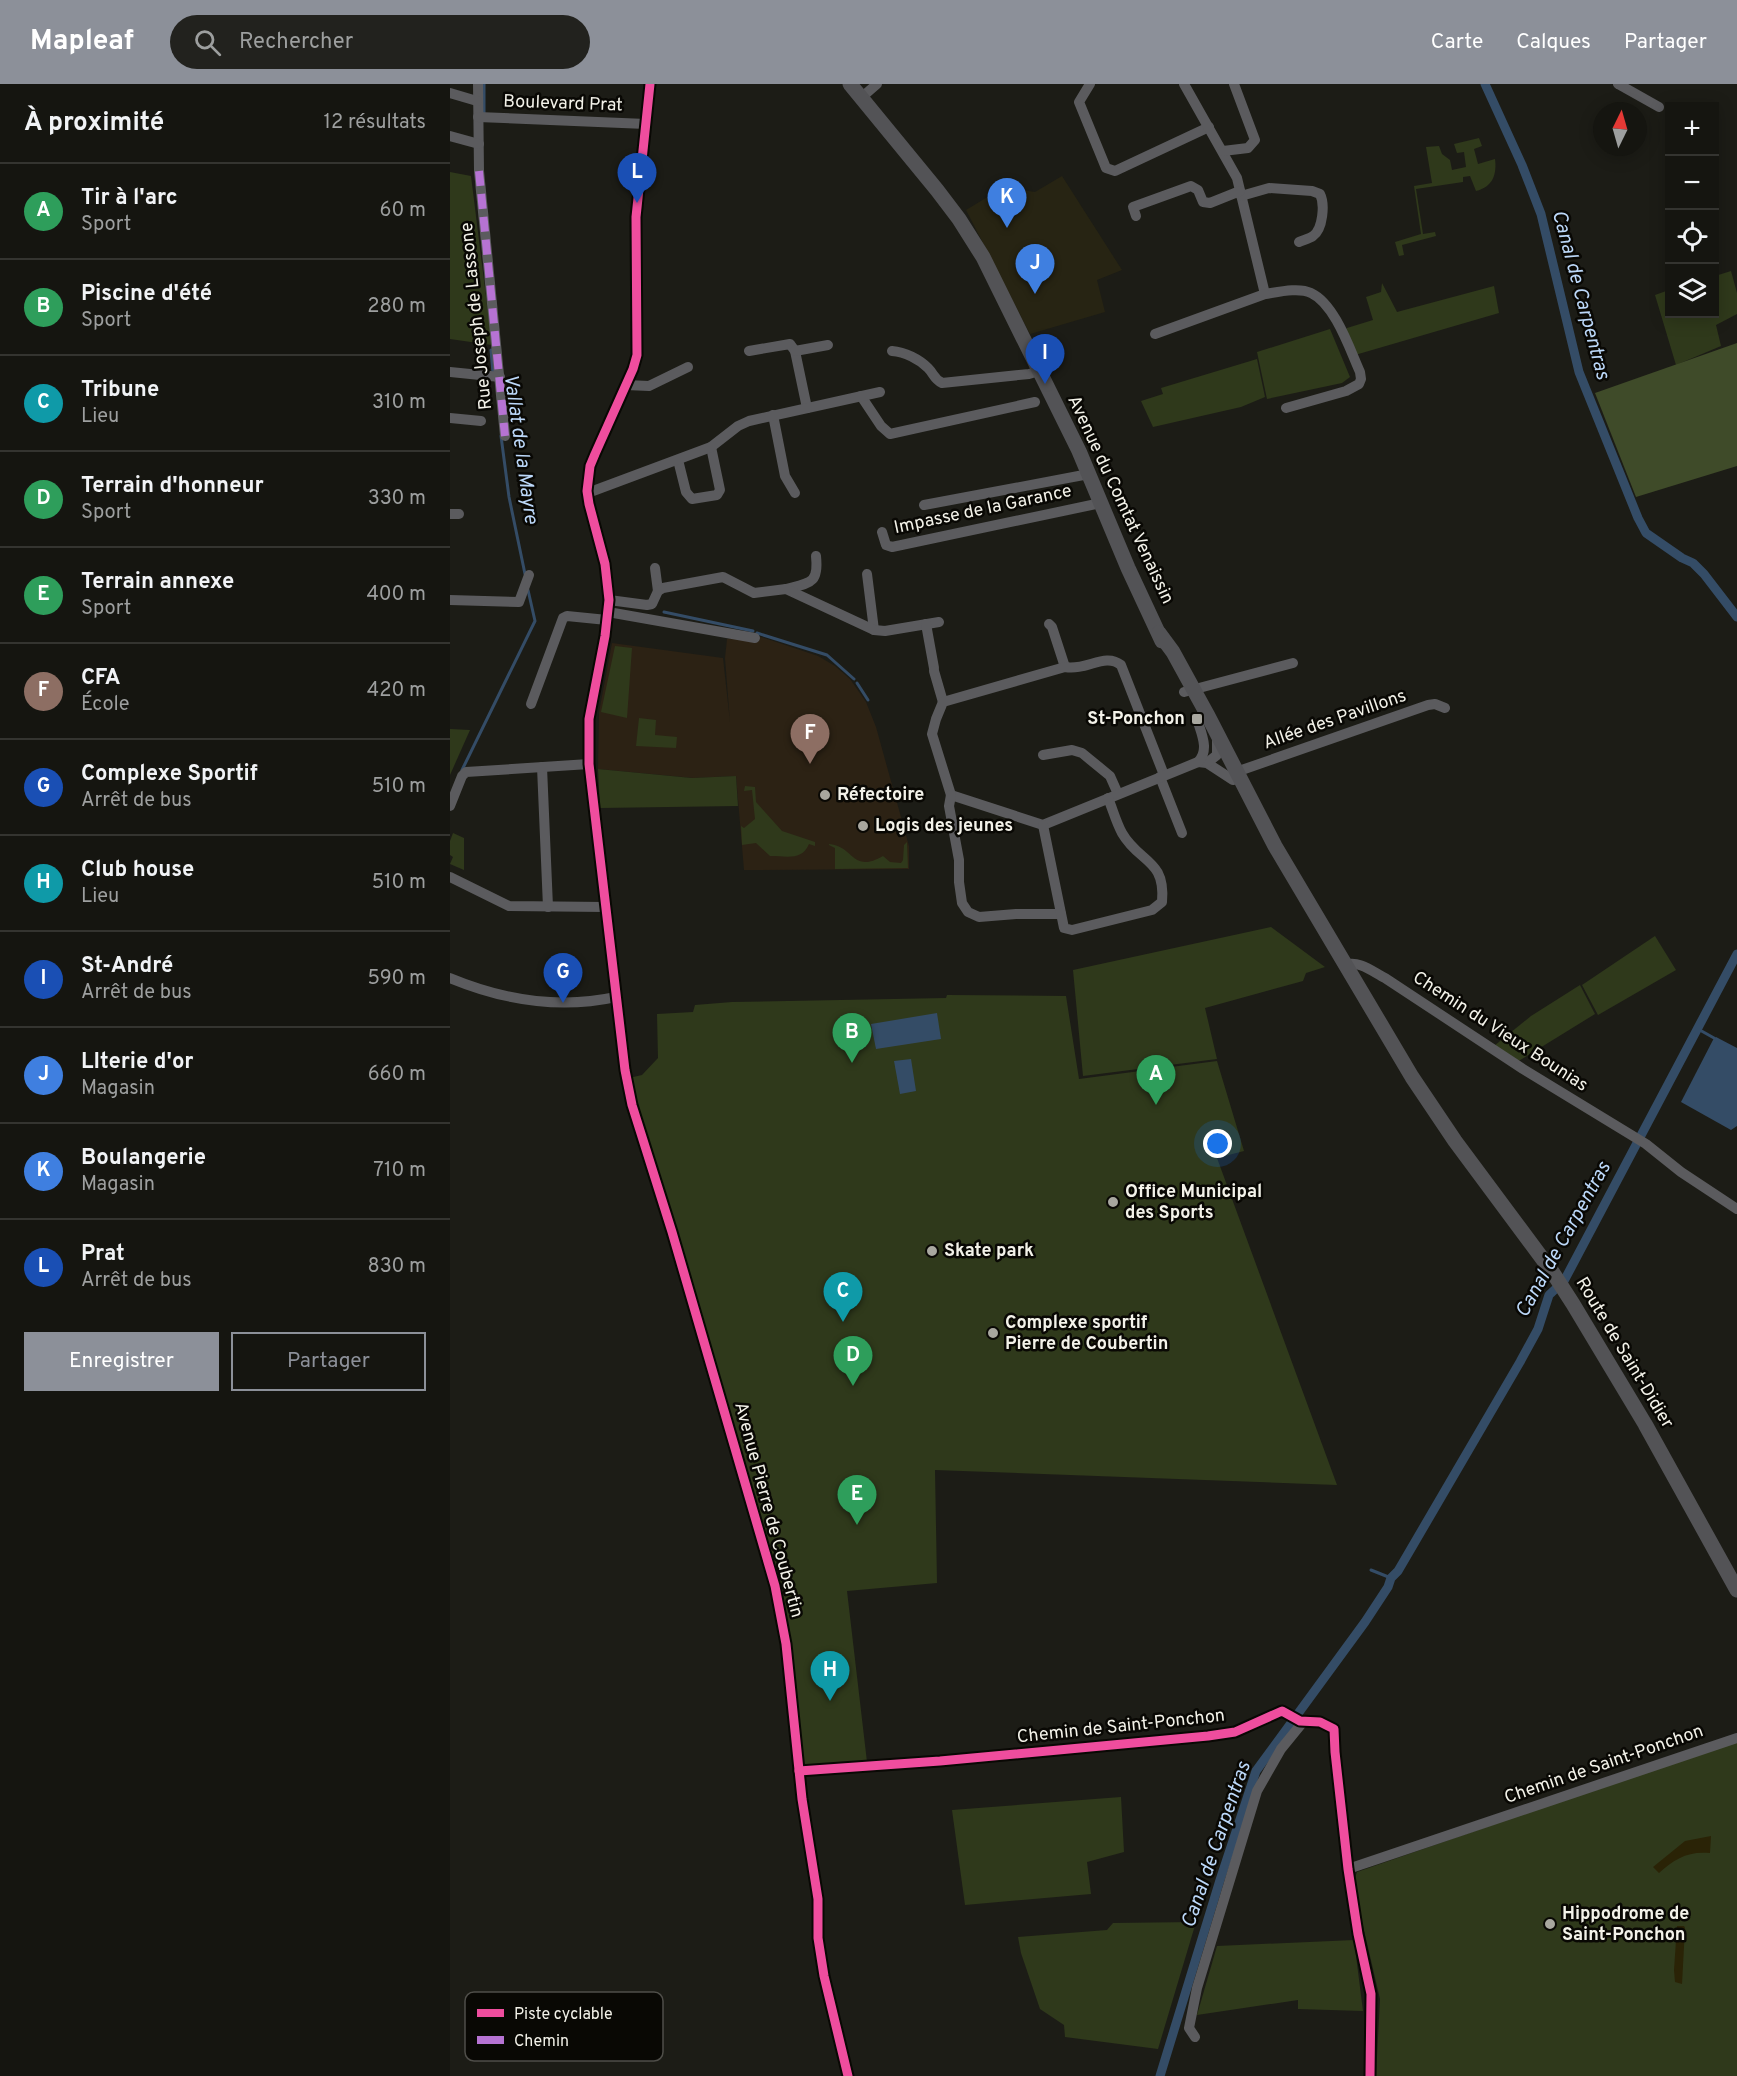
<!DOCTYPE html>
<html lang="fr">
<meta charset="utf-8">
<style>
:root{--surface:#151510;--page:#22221e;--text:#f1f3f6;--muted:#9d9f9f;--line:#343430;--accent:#8c9099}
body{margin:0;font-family:Overpass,sans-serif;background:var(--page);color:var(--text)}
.controls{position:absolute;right:18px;top:18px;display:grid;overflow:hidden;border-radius:0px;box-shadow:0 3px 15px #0003}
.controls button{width:54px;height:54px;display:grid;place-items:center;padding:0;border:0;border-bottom:2px solid var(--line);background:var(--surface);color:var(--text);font:30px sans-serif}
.compass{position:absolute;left:1143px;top:18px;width:54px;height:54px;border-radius:50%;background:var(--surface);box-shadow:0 3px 15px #0003;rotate:5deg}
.you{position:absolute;left:768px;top:1060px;width:21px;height:21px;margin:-15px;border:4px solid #fff;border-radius:50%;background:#1a73e8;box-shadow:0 0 0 9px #1a73e833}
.badge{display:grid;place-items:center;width:39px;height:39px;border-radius:50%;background:var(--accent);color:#fff;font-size:20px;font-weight:700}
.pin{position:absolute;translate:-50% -50px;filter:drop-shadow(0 2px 3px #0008)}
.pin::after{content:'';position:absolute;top:32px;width:21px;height:18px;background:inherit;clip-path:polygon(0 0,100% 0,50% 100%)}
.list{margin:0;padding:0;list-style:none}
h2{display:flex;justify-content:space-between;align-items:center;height:78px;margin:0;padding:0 24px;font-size:26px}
h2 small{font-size:20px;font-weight:400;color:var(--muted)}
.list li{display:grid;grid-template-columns:39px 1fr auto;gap:18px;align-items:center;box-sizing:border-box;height:96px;padding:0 24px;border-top:2px solid var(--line)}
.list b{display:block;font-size:22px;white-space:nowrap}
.list p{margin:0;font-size:20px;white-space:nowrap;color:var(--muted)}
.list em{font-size:20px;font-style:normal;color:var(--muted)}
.actions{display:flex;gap:12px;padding:18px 24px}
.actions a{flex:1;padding:14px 0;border:2px solid var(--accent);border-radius:0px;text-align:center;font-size:21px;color:var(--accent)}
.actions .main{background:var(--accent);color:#fff}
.icon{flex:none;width:33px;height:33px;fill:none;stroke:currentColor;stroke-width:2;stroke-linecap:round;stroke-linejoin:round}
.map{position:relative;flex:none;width:1287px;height:1992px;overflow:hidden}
header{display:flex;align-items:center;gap:36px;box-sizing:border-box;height:84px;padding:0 30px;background:var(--accent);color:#fff}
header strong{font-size:28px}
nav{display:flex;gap:33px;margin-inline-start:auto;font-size:21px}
.search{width:420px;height:54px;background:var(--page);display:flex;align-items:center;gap:15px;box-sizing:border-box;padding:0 21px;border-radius:33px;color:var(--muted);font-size:22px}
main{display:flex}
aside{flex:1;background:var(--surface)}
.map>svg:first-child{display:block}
.built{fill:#272413}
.education{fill:#2c2214}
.green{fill:#2f391b}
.forest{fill:#3f4b29}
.sand{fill:#2a2306}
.water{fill:#344c66}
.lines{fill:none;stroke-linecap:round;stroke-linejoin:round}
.stream{stroke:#344c66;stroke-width:3}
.canal{stroke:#344c66;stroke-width:9}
.street{stroke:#5b5b5e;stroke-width:10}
.secondary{stroke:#535356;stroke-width:15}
.quiet{stroke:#b673d3;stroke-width:8;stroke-dasharray:15 8;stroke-linecap:butt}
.cycleway-casing{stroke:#090804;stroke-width:13}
.cycleway{stroke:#ef4d9e;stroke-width:9}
.poi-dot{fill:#a8a79f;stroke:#090804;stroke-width:2}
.labels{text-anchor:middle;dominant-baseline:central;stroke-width:5;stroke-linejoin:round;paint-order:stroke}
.street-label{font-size:18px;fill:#f3f2e9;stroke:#090804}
.poi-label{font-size:18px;font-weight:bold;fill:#f3f2e9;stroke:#090804;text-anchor:start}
.water-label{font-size:20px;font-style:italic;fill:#bcd8f9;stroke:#090804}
.key{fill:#090804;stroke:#4f4e49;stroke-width:1.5}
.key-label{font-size:16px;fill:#f3f2e9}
</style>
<header>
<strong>Mapleaf</strong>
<div class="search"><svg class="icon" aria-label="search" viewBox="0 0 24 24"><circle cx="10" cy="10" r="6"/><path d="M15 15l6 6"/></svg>Rechercher</div>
<nav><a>Carte</a><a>Calques</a><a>Partager</a></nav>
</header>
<main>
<aside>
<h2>À proximité<small>12 résultats</small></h2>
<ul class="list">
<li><span class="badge" style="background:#2e9e5b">A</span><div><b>Tir à l'arc</b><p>Sport</p></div><em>60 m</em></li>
<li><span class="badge" style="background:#2e9e5b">B</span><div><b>Piscine d'été</b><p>Sport</p></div><em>280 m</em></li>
<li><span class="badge" style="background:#0f9aa8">C</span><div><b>Tribune</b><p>Lieu</p></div><em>310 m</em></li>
<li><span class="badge" style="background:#2e9e5b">D</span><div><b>Terrain d'honneur</b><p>Sport</p></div><em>330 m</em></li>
<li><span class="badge" style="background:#2e9e5b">E</span><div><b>Terrain annexe</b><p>Sport</p></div><em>400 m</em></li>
<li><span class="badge" style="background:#8d6e63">F</span><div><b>CFA</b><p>École</p></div><em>420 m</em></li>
<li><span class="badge" style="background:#1a4fb4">G</span><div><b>Complexe Sportif</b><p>Arrêt de bus</p></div><em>510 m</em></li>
<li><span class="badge" style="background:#0f9aa8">H</span><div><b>Club house</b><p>Lieu</p></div><em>510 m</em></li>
<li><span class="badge" style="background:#1a4fb4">I</span><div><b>St-André</b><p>Arrêt de bus</p></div><em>590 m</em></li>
<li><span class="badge" style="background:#3f7fe0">J</span><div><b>LIterie d'or</b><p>Magasin</p></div><em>660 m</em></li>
<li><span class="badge" style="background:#3f7fe0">K</span><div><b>Boulangerie</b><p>Magasin</p></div><em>710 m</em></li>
<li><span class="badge" style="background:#1a4fb4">L</span><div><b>Prat</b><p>Arrêt de bus</p></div><em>830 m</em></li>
</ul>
<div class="actions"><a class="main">Enregistrer</a><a>Partager</a></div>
</aside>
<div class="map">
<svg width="1287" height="1992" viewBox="0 0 1287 1992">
<rect width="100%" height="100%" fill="#1c1c16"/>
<path class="built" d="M612 92 672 186 647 196 655 228 580 250 516 126 554 103 585 108Z"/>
<path class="education" d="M305 551 368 572 385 582 400 595 416 618 426 643 459 762V785L294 786 286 692 243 694 148 685 149 628 162 559 273 574 280 638 275 574 277 555Z"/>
<g class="green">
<path d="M1029 54 1032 62 1024 65 1028 80 1045 75C1047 90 1043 103 1026 107L1020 92 1013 93V98L966 105 973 150 985 148 986 152 952 161 954 171 949 172 945 158 971 150 964 102 982 99 976 63 989 62 992 70 1000 76 1002 86 1016 83 1014 68 1007 69 1004 60Z"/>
<path d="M0 88 21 92 42 261 0 255Z"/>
<path d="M1281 187 1287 209V230L1266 241 1271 262 1226 281 1205 211 1219 206 1220 230H1264L1265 192Z"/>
<path d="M932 199 947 228 1044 202 1049 229 905 271 894 247 897 244 923 236 916 213 931 208Z"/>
<path d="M880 245 900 293 892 299 817 315 807 268Z"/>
<path d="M807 275 815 313 791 323 703 343 691 317 713 310 711 304Z"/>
<path d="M165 562 182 564 177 634 151 628Z"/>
<path d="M189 634 206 636 205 651 227 653 226 664 186 662Z"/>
<path d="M0 645 20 646 0 691Z"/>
<path d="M148 685 242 694 286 692 288 722 150 724Z"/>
<path d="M295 702 305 703 306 718 332 747 365 758V762L359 760C352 777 337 772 320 772L306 759 292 761 291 742 294 744 305 735 302 706 294 707Z"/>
<path d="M3 749 14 754V786L0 780 3 773 0 771V757Z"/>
<path d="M457 758 458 784 385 785V764L379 761V760C404 762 402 790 433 772L440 778 451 779 453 776 454 761Z"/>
<path d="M821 843 875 883 856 889 853 897 755 924 767 975 633 992 623 886Z"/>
<path d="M1205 852 1226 886 1148 931 1132 901Z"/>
<path d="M1130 901 1145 930 1067 978 1044 962 1081 932Z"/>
<path d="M497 911 616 912 629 995 767 977 794 1067 767 1074 887 1401 485 1386 487 1499 397 1507 417 1678 354 1683 340 1563 179 994 192 991 208 974 207 930 243 928 245 921 282 918 496 914Z"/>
<path d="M1287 1656V1992H926L930 1915 903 1799 907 1788Z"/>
<path d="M671 1713 674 1768 637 1778 641 1810 515 1821 502 1726Z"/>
<path d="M746 1838 708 1965 615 1953 614 1941 590 1925 571 1869 568 1853 657 1846 663 1839Z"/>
<path d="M904 1856 913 1927 848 1925V1916L747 1931 767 1862Z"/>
</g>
<path class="forest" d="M1287 259V382L1186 413 1145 309Z"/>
<g class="sand">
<path d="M1261 1752 1260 1769C1237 1767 1225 1775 1209 1789L1203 1783 1235 1757Z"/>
<path d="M1227 1842H1234L1235 1844 1232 1900 1225 1898 1224 1886Z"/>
</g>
<g class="water">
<path d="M487 929 491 955 426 965 421 940Z"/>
<path d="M1266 953 1287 964V1042L1281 1046 1231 1018 1264 954Z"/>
<path d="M461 975 466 1007 450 1010 444 977Z"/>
</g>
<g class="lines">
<g class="stream">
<path d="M34 31V0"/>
<path d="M41 266 43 289"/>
<path d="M51 352 59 413 75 490"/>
<path d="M214 528 303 547"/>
<path d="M307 549 377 571 404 595"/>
<path d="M407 599 418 616"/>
<path d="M12 686 85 537 78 506"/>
<path d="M1248 945 1264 954"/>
<path d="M921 1486 941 1494"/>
</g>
<g class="canal">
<path d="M1035 0 1072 81 1091 130 1129 288 1188 434 1196 449 1232 474 1243 479 1254 490 1287 533"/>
<path d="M710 1992 770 1796 806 1687 915 1538 938 1503 941 1494 948 1487 1070 1278 1088 1245 1099 1211 1114 1197 1287 870"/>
</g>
<g class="street">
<path d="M28 0 29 87 55 352"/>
<path d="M200 0 186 133 187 271 183 285 145 370 140 382 137 407 139 420 155 480 159 516 155 552 139 635V680L175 986 182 1021 222 1148 325 1502 336 1560 352 1715 368 1815V1854L374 1892 398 1992"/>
<path d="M640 0 629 18 656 84 665 87 759 43"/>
<path d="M734 0 787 94 815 210C828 208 849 203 861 209 885 220 900 266 910 288L911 295 909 300 896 307 836 324"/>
<path d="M1168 0 1209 23"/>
<path d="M0 9 27 17"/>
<path d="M412 13 427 0"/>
<path d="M28 33 196 40"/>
<path d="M0 52 29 60"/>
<path d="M773 67 798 64 805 56 784 0"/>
<path d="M791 112 819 104 862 107 870 110C875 120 873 145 863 152 859 155 853 156 849 158"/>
<path d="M686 132 683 123 741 102 748 106 753 118 760 119 790 107"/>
<path d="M705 250 815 210"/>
<path d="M299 267 340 260 345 267 357 324"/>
<path d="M345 267 378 261"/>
<path d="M442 267C455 268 469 275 478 284 484 290 484 295 492 299L579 290 589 287"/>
<path d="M0 288 50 293"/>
<path d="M176 301 199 302 238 283"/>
<path d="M411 312 431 342 440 350 585 318"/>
<path d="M323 331 335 392 345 409"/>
<path d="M0 334 31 337"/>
<path d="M228 376 236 408 242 415 267 411 270 406 261 363"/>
<path d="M137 407H143L261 363 288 342 299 337 430 308"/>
<path d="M474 421 639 390"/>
<path d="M0 430H9"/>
<path d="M432 448 436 461 442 463 651 419"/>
<path d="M205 484 208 507"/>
<path d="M417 490 424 546"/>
<path d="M336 505C360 499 369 500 366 472"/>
<path d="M0 516 69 518 79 491"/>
<path d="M159 516 197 521 202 520 208 507 213 504 273 493 304 509 336 505 424 546 435 547 489 538"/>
<path d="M158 528 305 554"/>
<path d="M476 540 484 584"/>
<path d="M599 540 602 543 615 583"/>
<path d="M484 587 493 618"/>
<path d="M734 608 843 579"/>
<path d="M81 620 113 534 117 532 157 536"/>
<path d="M593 671 622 666 632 669 660 692 668 710"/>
<path d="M748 678 757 679 783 696"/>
<path d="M757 679 767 671V654"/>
<path d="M92 683 98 823"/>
<path d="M786 688 978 621 985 620 995 624"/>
<path d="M710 693 732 749"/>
<path d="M501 711 482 650 486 635 493 618 615 583C637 587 655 568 671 581L714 691"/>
<path d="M501 711 593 741 748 678C760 666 751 649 747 635"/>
<path d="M501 711 499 722 509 776V798L512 819 518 828 529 833 566 830H611"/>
<path d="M0 722 12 692 16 688 139 680"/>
<path d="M593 741 614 844 622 846 702 826 712 818C716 775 689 779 672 749 666 738 663 726 658 714"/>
<path d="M0 793 59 822 155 823"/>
<path d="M895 881C909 876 923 888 935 894L1073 985 1196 1060 1231 1088 1287 1125"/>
<path d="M0 894C53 916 110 925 166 913"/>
<path d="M349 1687 490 1677 758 1652 785 1648 832 1627 850 1637 870 1638 884 1645 885 1668 898 1785 908 1850 921 1910 920 1992"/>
<path d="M898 1785 1287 1654"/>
<path d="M745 1953 739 1944 747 1904 807 1707 831 1665 853 1638"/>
</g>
<g class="secondary">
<path d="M400 0 487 106 509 135 533 173 629 367 678 484 712 557"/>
<path d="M709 549 723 568 757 630 825 762 962 993 1005 1057 1103 1189 1123 1220 1195 1340 1287 1506"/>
</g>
<path class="quiet" d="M29 87 55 352"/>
<g class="cycleway-casing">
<g id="cycleway">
<path d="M200 0 186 133 187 271 183 285 145 370 140 382 137 407 139 420 155 480 159 516 155 552 139 635V680L175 986 182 1021 222 1148 325 1502 336 1560 352 1715 368 1815V1854L374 1892 398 1992"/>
<path d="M349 1687 490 1677 758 1652 785 1648 832 1627 850 1637 870 1638 884 1645 885 1668 898 1785 908 1850 921 1910 920 1992"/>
</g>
</g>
<use href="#cycleway" class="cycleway"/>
</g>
<g class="poi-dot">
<rect x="741" y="629" width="12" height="12" rx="3"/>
<circle cx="375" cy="711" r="6"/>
<circle cx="413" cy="742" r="6"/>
<circle cx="663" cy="1118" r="6"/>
<circle cx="482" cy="1167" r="6"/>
<circle cx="543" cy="1249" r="6"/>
<circle cx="1100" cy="1840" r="6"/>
</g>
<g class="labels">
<g class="street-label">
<text transform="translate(113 20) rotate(2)">Boulevard Prat</text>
<text transform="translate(27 232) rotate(-96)">Rue Joseph de Lassone</text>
<text transform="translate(670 416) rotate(65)">Avenue du Comtat Venaissin</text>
<text transform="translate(533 426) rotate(-12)">Impasse de la Garance</text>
<text transform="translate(885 636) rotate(-19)">Allée des Pavillons</text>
<text transform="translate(1050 948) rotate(33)">Chemin du Vieux Bounias</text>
<text transform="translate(1174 1269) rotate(59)">Route de Saint-Didier</text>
<text transform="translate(318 1426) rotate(75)">Avenue Pierre de Coubertin</text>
<text transform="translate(671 1643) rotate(-6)">Chemin de Saint-Ponchon</text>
<text transform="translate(1154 1681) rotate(-19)">Chemin de Saint-Ponchon</text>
</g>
<g class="poi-label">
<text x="735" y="635" text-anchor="end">St-Ponchon</text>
<text x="387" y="711">Réfectoire</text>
<text x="425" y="742">Logis des jeunes</text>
<text x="675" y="1108">Office Municipal<tspan x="675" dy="21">des Sports</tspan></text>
<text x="494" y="1167">Skate park</text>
<text x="555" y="1239">Complexe sportif<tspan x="555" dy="21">Pierre de Coubertin</tspan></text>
<text x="1112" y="1830">Hippodrome de<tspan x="1112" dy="21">Saint-Ponchon</tspan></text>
</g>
<g class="water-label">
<text transform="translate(1130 211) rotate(75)">Canal de Carpentras</text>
<text transform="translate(70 365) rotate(82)">Vallat de la Mayre</text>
<text transform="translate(1114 1156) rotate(-61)">Canal de Carpentras</text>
<text transform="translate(767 1761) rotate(-71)">Canal de Carpentras</text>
</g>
</g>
<rect x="15" y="1908" width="198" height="69" rx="9" class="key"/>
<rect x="27" y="1925" width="27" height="8" fill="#ef4d9e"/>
<rect x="27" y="1952" width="27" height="8" fill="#b673d3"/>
<g class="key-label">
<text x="64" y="1935">Piste cyclable</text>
<text x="64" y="1962">Chemin</text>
</g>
</svg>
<div class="controls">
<button>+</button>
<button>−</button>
<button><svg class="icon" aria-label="locate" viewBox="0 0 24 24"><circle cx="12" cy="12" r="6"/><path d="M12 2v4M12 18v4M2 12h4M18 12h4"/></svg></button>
<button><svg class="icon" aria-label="layers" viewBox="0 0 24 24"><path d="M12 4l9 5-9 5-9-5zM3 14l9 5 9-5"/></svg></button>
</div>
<svg class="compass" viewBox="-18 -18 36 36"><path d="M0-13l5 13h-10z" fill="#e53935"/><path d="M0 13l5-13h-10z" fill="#9d9f9f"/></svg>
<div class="you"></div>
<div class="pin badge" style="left:706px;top:1021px;background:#2e9e5b">A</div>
<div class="pin badge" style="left:402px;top:979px;background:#2e9e5b">B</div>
<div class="pin badge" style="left:393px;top:1238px;background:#0f9aa8">C</div>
<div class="pin badge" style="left:403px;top:1302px;background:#2e9e5b">D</div>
<div class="pin badge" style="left:407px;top:1441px;background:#2e9e5b">E</div>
<div class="pin badge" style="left:360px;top:680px;background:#8d6e63">F</div>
<div class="pin badge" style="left:113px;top:919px;background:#1a4fb4">G</div>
<div class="pin badge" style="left:380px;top:1617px;background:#0f9aa8">H</div>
<div class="pin badge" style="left:595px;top:300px;background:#1a4fb4">I</div>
<div class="pin badge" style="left:585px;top:210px;background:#3f7fe0">J</div>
<div class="pin badge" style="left:557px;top:144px;background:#3f7fe0">K</div>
<div class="pin badge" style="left:187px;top:119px;background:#1a4fb4">L</div>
</div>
</main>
